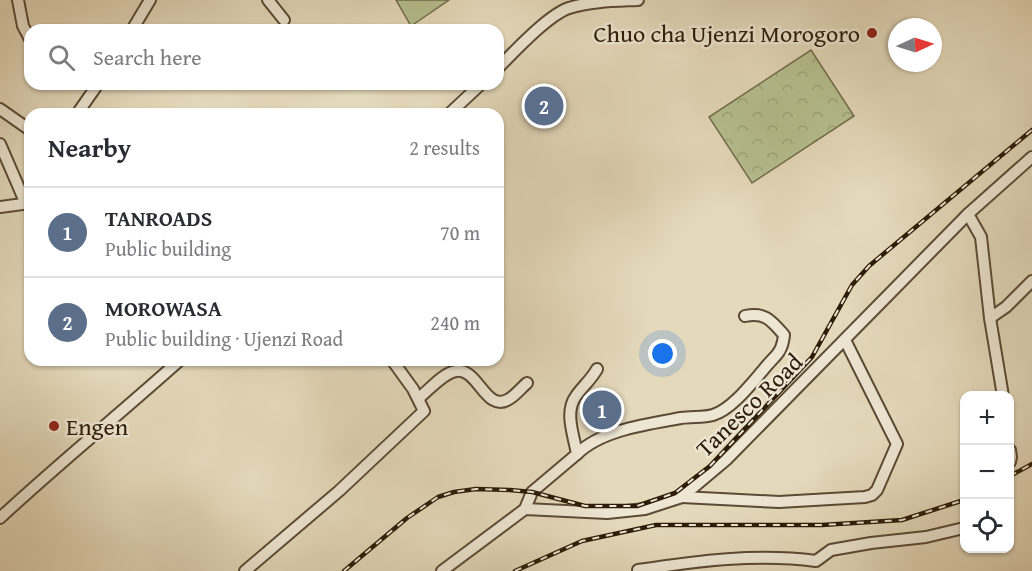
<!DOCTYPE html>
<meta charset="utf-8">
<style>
:root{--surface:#fff;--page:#f2f2f3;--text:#2b2b33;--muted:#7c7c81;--line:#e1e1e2;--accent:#0f766e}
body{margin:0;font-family:"Gentium Book Plus",serif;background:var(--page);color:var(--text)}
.controls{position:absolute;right:18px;bottom:18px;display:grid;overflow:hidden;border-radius:12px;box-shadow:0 2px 4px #0004}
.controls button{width:54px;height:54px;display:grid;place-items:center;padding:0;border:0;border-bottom:2px solid var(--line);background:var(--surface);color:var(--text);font:30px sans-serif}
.compass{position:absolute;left:888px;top:18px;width:54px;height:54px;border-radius:50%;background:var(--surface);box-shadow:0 2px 4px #0004;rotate:86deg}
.you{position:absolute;left:663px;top:354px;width:21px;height:21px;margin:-15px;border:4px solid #fff;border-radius:50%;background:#1a73e8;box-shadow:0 0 0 9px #1a73e833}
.badge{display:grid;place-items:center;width:39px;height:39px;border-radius:50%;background:var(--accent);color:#fff;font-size:20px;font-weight:700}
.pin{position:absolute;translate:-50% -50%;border:3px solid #fff;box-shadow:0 2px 6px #0006}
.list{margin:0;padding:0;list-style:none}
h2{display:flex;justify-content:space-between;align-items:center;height:78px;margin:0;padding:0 24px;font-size:26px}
h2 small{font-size:20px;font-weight:400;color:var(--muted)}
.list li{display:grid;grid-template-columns:39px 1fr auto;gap:18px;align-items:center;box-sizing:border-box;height:90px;padding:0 24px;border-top:2px solid var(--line)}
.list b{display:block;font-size:22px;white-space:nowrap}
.list p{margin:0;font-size:20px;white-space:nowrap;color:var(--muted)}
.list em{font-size:20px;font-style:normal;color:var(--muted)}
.icon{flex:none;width:33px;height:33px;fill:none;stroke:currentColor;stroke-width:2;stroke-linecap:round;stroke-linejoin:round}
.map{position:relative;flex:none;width:1032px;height:571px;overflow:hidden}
.search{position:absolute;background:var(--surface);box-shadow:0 2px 4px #0004;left:24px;top:24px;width:480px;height:66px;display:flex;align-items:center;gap:15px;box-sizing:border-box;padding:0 21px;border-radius:18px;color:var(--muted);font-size:22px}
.panel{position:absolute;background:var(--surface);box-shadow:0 2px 4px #0004;left:24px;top:108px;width:480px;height:258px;border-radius:18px}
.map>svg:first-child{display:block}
.grass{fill:#b6bf8f;stroke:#726e4c;stroke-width:1.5}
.park{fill:url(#park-crowns);stroke:#726e4c;stroke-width:1.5}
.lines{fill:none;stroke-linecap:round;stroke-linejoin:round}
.minor-casing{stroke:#5b4b35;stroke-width:14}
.minor{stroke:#ede6d3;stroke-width:10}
.rail-casing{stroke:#2d1c08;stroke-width:4.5}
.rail{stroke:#ede6d3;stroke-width:2;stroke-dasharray:7;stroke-linecap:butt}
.poi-dot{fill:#8f2418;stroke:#ede6d3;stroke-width:2}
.labels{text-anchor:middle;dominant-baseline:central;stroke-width:5;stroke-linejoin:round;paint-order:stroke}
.poi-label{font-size:24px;fill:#2d1c08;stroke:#ede6d3;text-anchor:end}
.street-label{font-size:24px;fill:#2d1c08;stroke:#ede6d3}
</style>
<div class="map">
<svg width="1032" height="571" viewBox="0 0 1032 571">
<defs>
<pattern id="park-crowns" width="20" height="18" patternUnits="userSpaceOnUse" patternTransform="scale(1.5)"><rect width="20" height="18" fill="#b6bf8f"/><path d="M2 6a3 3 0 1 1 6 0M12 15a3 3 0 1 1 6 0" fill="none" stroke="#9da47a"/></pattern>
</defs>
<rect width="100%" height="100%" fill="#e4d9bb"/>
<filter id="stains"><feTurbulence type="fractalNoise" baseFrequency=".00333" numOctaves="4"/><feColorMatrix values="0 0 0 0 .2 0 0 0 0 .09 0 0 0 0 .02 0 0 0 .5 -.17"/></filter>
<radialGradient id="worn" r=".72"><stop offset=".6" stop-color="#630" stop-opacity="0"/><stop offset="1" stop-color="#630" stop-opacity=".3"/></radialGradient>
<path class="grass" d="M396 0H449L411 26Z"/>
<path class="park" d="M811 50 854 116 752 183 709 117Z"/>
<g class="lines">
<g class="minor-casing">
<g id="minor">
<path d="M18 0 23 26 30 39"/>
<path d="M268 0 284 20"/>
<path d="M132 30 150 0"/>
<path d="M498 68C514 52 548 15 569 8 591 1 616 1 638 0"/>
<path d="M0 109 30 130"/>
<path d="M77 114 98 84"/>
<path d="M449 114 481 84"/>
<path d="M0 144 26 204"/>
<path d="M0 207 30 203"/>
<path d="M968 214 981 237 990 318 1003 396"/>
<path d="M990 318 1006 307 1032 281"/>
<path d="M419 398C429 390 443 373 456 371 478 367 486 414 509 399 516 395 521 388 527 383"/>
<path d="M1010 450 1011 457 1010 462"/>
<path d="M577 454C601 430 648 424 681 418 691 416 703 418 713 415 732 409 751 384 764 369 775 355 782 354 784 335 771 320 765 312 745 316"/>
<path d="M682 497 779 502 865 497 872 495 877 490 897 444 845 340"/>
<path d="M525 509 532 492 577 454C574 436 564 412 576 396 582 387 591 380 597 369"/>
<path d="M0 518C58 464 121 413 180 360"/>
<path d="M638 570C697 561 757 553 816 561L831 550 871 543 926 537 964 528"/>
<path d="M245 571 339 491 424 411 413 389 392 360"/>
<path d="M442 571 525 509 607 513 645 509 682 497 726 460 968 214 1032 157"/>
</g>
</g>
<use href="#minor" class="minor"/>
<g class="rail-casing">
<g id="rail">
<path d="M1010 476 1032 464"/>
<path d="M344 571 407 518 438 497 454 492 476 489 510 490 532 492 585 506H637L675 493 710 466 812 357 852 285 869 266 1032 130"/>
<path d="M515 571 582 541 656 525H822L902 520 964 500"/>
</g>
</g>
<use href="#rail" class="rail"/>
</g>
<g class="poi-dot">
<circle cx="872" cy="33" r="6"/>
<circle cx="54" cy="426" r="6"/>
</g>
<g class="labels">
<g class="poi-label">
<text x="860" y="33">Chuo cha Ujenzi Morogoro</text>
<text x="66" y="426" text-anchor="start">Engen</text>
</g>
<g class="street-label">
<text transform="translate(749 405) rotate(-44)">Tanesco Road</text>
</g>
</g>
<rect width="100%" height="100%" filter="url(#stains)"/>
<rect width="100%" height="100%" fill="url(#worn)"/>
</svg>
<div class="controls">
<button>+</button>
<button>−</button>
<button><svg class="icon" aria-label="locate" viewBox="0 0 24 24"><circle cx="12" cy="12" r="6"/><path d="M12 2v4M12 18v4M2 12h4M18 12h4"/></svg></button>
</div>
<svg class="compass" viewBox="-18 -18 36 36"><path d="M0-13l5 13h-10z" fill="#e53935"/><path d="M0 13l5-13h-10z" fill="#7c7c81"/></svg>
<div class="you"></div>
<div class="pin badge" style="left:602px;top:410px;background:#5c6f8a">1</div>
<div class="pin badge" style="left:544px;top:106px;background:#5c6f8a">2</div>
<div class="search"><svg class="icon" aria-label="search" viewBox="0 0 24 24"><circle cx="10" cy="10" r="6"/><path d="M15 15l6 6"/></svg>Search here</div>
<section class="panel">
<h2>Nearby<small>2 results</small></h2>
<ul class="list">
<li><span class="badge" style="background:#5c6f8a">1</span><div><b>TANROADS</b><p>Public building</p></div><em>70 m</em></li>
<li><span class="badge" style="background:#5c6f8a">2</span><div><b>MOROWASA</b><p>Public building · Ujenzi Road</p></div><em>240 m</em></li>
</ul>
</section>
</div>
